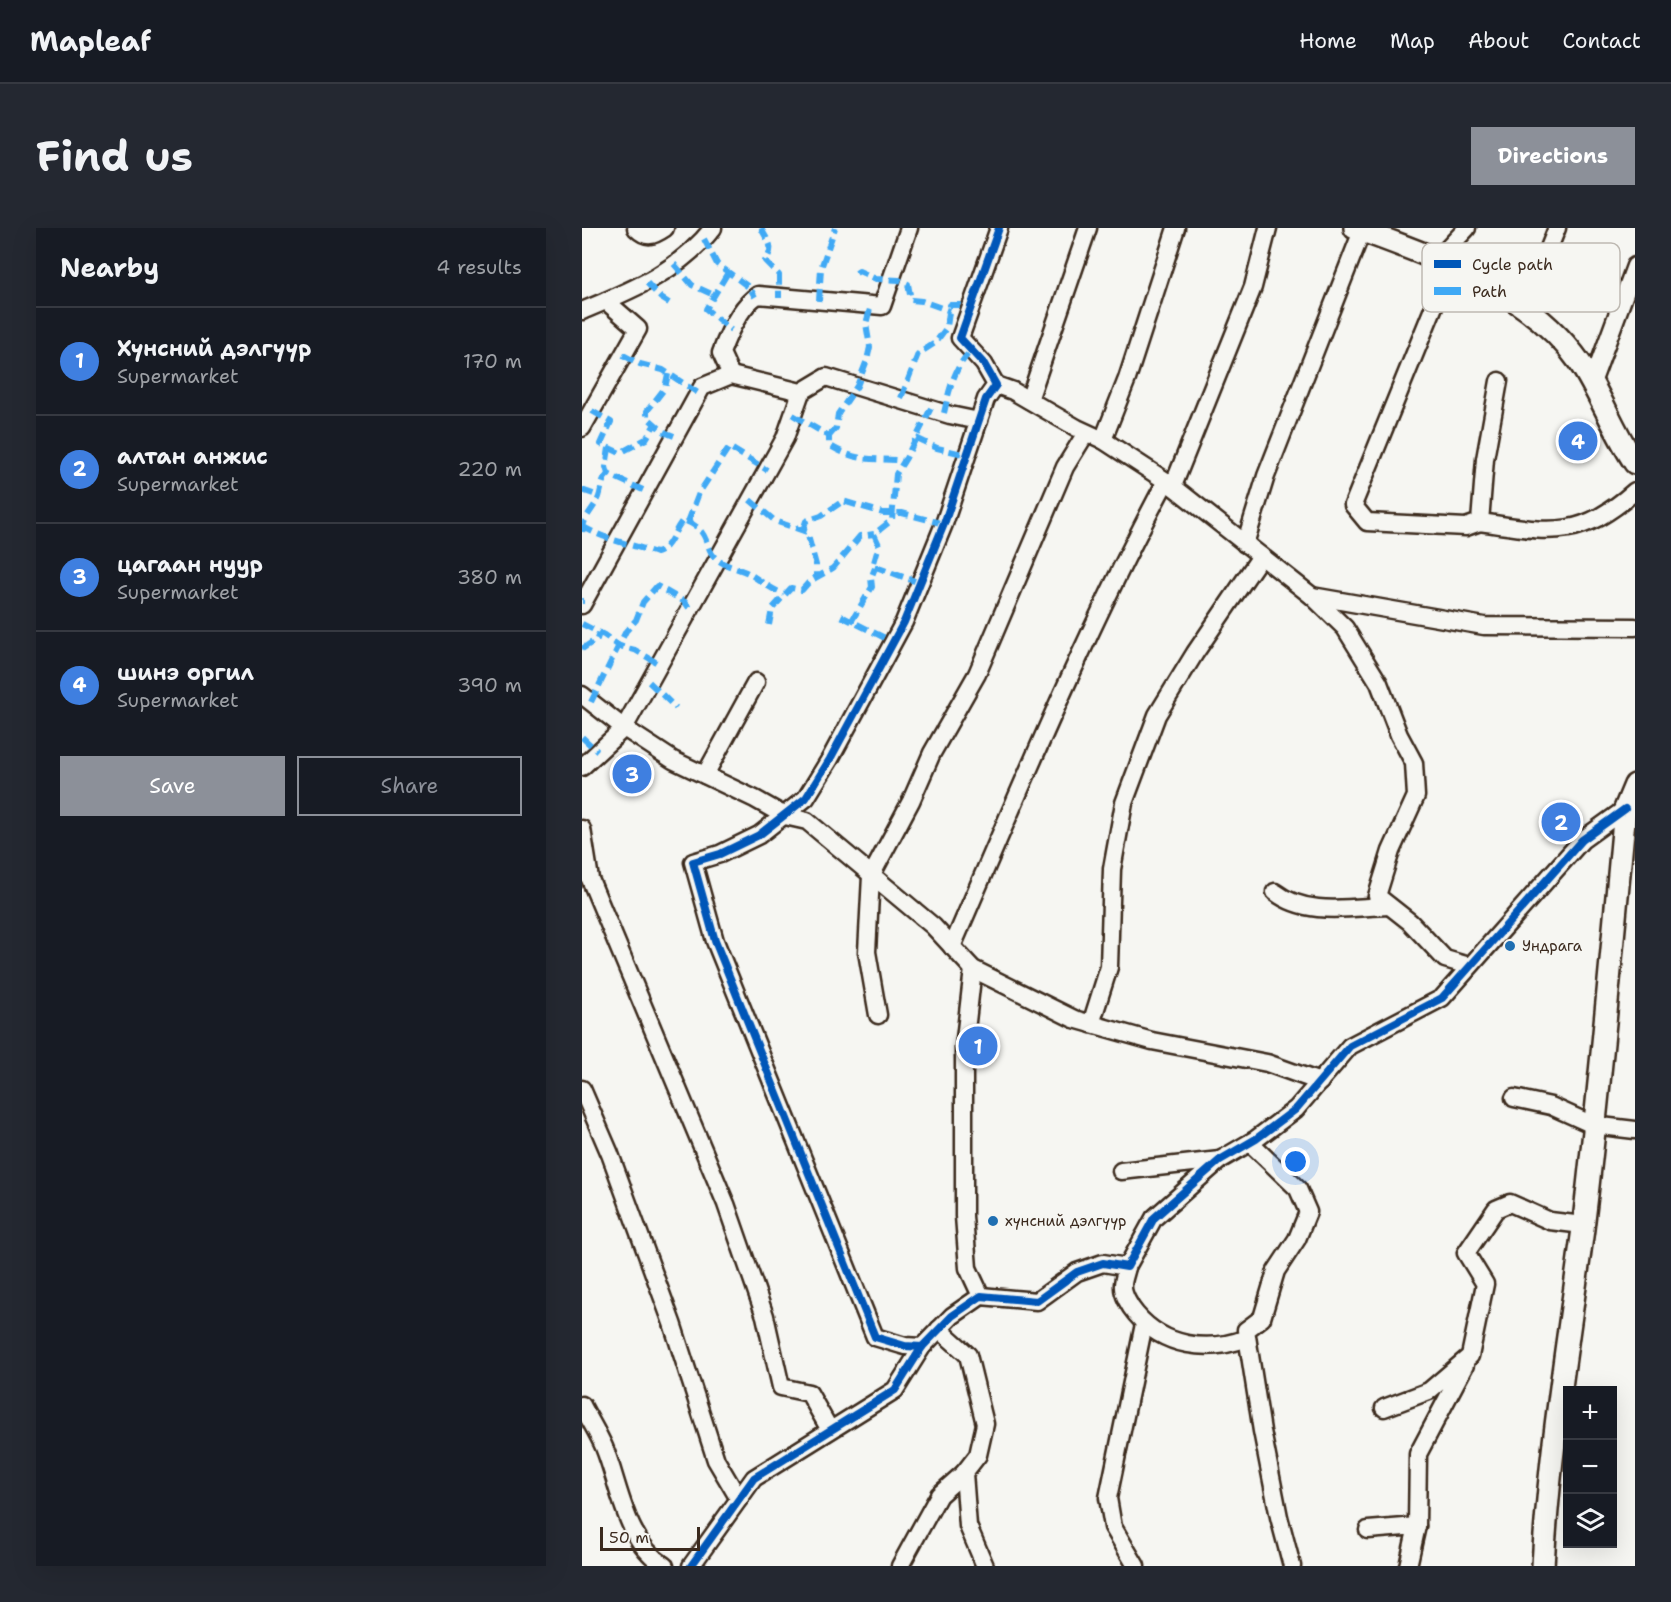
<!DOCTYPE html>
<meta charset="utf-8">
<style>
:root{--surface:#171b24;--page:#242831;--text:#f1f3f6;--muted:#9ea1a6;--line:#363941;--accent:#8c9099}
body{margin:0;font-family:"Shantell Sans",sans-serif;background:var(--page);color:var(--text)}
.controls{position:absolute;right:18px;bottom:18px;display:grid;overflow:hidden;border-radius:0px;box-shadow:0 6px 24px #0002}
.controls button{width:54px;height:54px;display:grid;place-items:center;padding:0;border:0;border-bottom:2px solid var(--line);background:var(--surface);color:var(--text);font:30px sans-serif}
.scale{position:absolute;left:18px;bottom:15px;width:100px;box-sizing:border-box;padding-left:6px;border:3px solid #3b2a1e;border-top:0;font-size:16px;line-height:21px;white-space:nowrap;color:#3b2a1e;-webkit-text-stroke:4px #f6f6f2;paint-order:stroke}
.you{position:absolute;left:714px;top:934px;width:21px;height:21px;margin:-15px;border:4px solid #fff;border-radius:50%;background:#1a73e8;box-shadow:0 0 0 9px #1a73e833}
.badge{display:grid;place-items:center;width:39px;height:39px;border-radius:50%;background:var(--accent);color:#fff;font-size:20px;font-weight:700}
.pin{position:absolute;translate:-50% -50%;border:3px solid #fff;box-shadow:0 2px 6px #0006}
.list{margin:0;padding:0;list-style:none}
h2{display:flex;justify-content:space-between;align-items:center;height:78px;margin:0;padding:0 24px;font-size:26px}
h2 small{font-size:20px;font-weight:400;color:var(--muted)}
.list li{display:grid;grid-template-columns:39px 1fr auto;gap:18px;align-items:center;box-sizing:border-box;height:108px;padding:0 24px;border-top:2px solid var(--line)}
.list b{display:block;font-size:22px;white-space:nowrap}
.list p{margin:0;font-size:20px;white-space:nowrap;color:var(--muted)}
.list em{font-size:20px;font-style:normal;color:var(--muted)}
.actions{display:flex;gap:12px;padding:18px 24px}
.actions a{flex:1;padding:14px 0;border:2px solid var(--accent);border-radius:0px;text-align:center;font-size:21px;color:var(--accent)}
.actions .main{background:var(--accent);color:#fff}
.icon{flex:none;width:33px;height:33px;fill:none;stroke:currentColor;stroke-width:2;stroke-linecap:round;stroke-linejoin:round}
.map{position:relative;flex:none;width:1053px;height:1338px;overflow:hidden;border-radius:0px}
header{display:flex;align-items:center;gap:36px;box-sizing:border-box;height:84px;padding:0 30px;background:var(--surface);border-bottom:2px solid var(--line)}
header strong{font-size:28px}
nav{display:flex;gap:33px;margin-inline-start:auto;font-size:21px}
.intro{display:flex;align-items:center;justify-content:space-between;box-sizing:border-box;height:144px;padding:0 36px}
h1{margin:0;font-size:42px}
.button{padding:15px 27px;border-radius:0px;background:var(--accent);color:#fff;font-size:21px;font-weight:700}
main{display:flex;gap:36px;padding:0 36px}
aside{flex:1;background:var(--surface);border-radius:0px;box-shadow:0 6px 24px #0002}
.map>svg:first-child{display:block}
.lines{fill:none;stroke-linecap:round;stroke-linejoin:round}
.minor-casing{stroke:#3b2a1e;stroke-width:21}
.major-casing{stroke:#3b2a1e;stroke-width:26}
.minor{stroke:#f6f6f2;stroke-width:16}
.major{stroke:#f6f6f2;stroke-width:21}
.quiet{stroke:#3fa9f5;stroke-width:6;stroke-dasharray:12 6;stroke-linecap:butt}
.cycleway-casing{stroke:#f6f6f2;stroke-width:11}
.cycleway{stroke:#0057b8;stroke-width:8}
.poi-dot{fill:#1f6fb2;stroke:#f6f6f2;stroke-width:2}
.labels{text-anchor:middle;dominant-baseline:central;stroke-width:4.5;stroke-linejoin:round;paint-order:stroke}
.poi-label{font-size:15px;fill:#3b2a1e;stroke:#f6f6f2;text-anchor:start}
.key{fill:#f6f6f2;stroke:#beb9b2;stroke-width:1.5}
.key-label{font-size:16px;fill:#3b2a1e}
</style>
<header>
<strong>Mapleaf</strong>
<nav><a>Home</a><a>Map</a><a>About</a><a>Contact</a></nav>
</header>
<div class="intro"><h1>Find us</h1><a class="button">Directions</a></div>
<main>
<aside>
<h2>Nearby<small>4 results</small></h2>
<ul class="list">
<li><span class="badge" style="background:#3f7fe0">1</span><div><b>Хүнсний дэлгүүр</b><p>Supermarket</p></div><em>170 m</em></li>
<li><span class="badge" style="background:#3f7fe0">2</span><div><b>алтан анжис</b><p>Supermarket</p></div><em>220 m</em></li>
<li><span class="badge" style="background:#3f7fe0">3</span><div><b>цагаан нуур</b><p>Supermarket</p></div><em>380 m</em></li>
<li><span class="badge" style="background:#3f7fe0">4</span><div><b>шинэ оргил</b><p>Supermarket</p></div><em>390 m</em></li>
</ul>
<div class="actions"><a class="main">Save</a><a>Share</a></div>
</aside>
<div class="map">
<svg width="1053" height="1338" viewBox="0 0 1053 1338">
<rect width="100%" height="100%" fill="#f6f6f2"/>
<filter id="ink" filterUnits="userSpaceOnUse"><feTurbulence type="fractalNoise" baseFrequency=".0167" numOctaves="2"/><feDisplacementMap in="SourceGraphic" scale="12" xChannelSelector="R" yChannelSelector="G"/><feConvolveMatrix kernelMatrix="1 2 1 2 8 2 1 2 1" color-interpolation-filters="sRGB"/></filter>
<g filter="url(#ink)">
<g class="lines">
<g class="minor-casing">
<g id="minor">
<path d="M54 0C65 11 71 8 83 0"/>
<path d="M854 33 885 0"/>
<path d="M868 39 771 277 785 294 884 299 898 294C968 304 996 313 1053 263"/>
<path d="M944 78 975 0"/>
<path d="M0 83C50 62 96 44 131 0"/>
<path d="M149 147 139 125C146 106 158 78 176 67L300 78 327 0"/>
<path d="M1010 155 1053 38"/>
<path d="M414 157 431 163 495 200 521 212 584 253 730 368 763 400 797 455 817 507 832 535 834 568 809 623 795 668 828 694 863 731 887 738"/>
<path d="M447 172 506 0"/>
<path d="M0 200 56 101 24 73"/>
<path d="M521 212 545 151 594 0"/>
<path d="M591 258 671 59 686 0"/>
<path d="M898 294 903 231 917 153"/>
<path d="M663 316 684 248 780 3"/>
<path d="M730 368 902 398 1053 399"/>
<path d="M0 377 120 159 149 147 219 164 244 149 368 187 397 193"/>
<path d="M0 467 42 500 91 532 173 571 203 588 225 593 351 698 391 741 492 791 570 813 685 835 738 854"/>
<path d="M0 539 42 500 203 210 219 164"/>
<path d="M123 547 174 454"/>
<path d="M0 601 8 651 144 976 183 1088 199 1159 227 1165 248 1202"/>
<path d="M693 664C725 689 769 679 807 678"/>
<path d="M370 719C438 562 503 404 584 253"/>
<path d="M391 741 382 820V988L386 1040 399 1068"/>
<path d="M296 787 285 724 289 648 329 573 350 525 395 446 483 239 504 205"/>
<path d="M509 796 527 739 530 641 542 575 575 487 613 425 679 328"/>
<path d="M0 861 28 926 90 1095 134 1232 157 1271"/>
<path d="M932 870 969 878 1011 897 1053 902"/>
<path d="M668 915 716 961 726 984 715 1011 694 1043 680 1090 664 1102 680 1203 697 1289 710 1338"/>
<path d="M539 943 638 932"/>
<path d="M545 1039C544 1045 541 1051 541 1057 540 1066 548 1079 554 1086 582 1119 626 1125 665 1110"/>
<path d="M357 1101 386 1127 403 1196 396 1227 382 1245 386 1298 403 1338"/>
<path d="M340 1119 323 1118 293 1109 133 713 111 634 138 626 177 607 224 570 248 531 322 394 362 296 404 171 414 157 402 136 378 110 417 0"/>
<path d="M0 1177C7 1191 16 1205 22 1219 38 1258 43 1314 83 1338"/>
<path d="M802 1180 847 1163 888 1128 903 1056 884 1025 914 981 928 975 968 993 1001 997"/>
<path d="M835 1298 836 1226 883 1137"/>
<path d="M786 1302 835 1298 826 1338"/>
<path d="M109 1338 172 1250 313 1162 340 1119 370 1088 399 1068 455 1073 495 1044 521 1035 545 1039 572 990 638 932 674 911 714 881 768 818 860 770 1000 612 1043 581"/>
<path d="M318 1338 357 1267 382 1245"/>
<path d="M554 1338 531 1299 526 1270 562 1096"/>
</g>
</g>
<g class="major-casing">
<g id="major">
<path d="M773 0C854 30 946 61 998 135 1019 167 1032 204 1053 235"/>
<path d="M961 1338C967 1225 986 1113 1001 1001 1018 861 1030 721 1043 581L1053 557"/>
</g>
</g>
<use href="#minor" class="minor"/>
<use href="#major" class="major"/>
<g class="quiet">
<path d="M179 0C186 15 194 18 183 33L197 47V70"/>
<path d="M122 11 135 36 168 60 173 69"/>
<path d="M92 36 110 57 132 67"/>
<path d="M274 45 277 43 294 51 317 52 326 56 329 72 340 73 368 83"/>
<path d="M145 46 124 81 149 102"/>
<path d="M65 55 79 70 90 77"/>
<path d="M237 73 239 40 253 0"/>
<path d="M41 127 58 136 81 142 116 165"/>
<path d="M86 146 83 160 65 183V189L82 204 92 208"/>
<path d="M319 170 336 126 353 115 365 99 368 77H378L388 83"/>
<path d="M10 183 29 194 19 216 38 225 64 211 73 196"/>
<path d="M362 185C367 163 372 139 389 123"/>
<path d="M211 187 247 208V217C278 236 291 229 322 233"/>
<path d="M247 208 254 200 256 186 275 158 285 132 288 119 284 96 289 77"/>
<path d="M334 210 355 220 385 227"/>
<path d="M27 220 24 239 26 246 61 262"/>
<path d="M0 262 17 268"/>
<path d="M168 272 193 293 225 304 234 337V349"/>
<path d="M106 294 117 265 147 219 185 242"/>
<path d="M0 298C23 312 49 316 74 325 89 321 91 303 101 292 130 301 121 322 136 332 145 339 157 340 166 345 178 352 188 361 202 366"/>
<path d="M221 302 224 293 239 288 261 273 301 285H320L362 296"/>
<path d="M0 304C1 289 12 281 17 269 20 260 19 253 26 246"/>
<path d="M338 355 291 338 297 317 292 306 310 292 314 246 324 230 349 180"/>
<path d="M0 373H2"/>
<path d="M259 388 311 414"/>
<path d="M269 394 290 359 289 350 293 340"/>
<path d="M0 396 22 407 37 418 53 422 77 436"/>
<path d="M187 397 190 381 209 360 220 362 228 353 251 340 278 308 292 306"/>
<path d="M0 421 15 411 17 405"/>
<path d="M67 454 94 480"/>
<path d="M9 474 44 403 54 392 61 374 75 358 103 374 107 380"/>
<path d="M0 509 15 523"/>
</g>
<g class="cycleway-casing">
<g id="cycleway">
<path d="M340 1119 323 1118 293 1109 133 713 111 634 138 626 177 607 224 570 248 531 322 394 362 296 404 171 414 157 402 136 378 110 417 0"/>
<path d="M109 1338 172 1250 313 1162 340 1119 370 1088 399 1068 455 1073 495 1044 521 1035 545 1039 572 990 638 932 674 911 714 881 768 818 860 770 1000 612 1043 581"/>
</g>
</g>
<use href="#cycleway" class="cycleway"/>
</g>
</g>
<g class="poi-dot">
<circle cx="928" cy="718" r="6"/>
<circle cx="411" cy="993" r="6"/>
</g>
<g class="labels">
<g class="poi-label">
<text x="940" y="718">Ундрага</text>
<text x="423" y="993">хүнсний дэлгүүр</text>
</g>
</g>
<rect x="840" y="15" width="198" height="69" rx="9" class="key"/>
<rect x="852" y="32" width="27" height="8" fill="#0057b8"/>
<rect x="852" y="59" width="27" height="8" fill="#3fa9f5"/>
<g class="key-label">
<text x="890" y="42">Cycle path</text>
<text x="890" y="69">Path</text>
</g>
</svg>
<div class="controls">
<button>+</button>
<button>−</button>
<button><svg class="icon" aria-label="layers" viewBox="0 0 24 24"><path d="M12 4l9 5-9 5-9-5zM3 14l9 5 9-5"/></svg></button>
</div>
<div class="scale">50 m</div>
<div class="you"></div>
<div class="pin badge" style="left:396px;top:818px;background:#3f7fe0">1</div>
<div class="pin badge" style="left:979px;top:594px;background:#3f7fe0">2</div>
<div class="pin badge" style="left:50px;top:546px;background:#3f7fe0">3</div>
<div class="pin badge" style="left:996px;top:213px;background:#3f7fe0">4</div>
</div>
</main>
